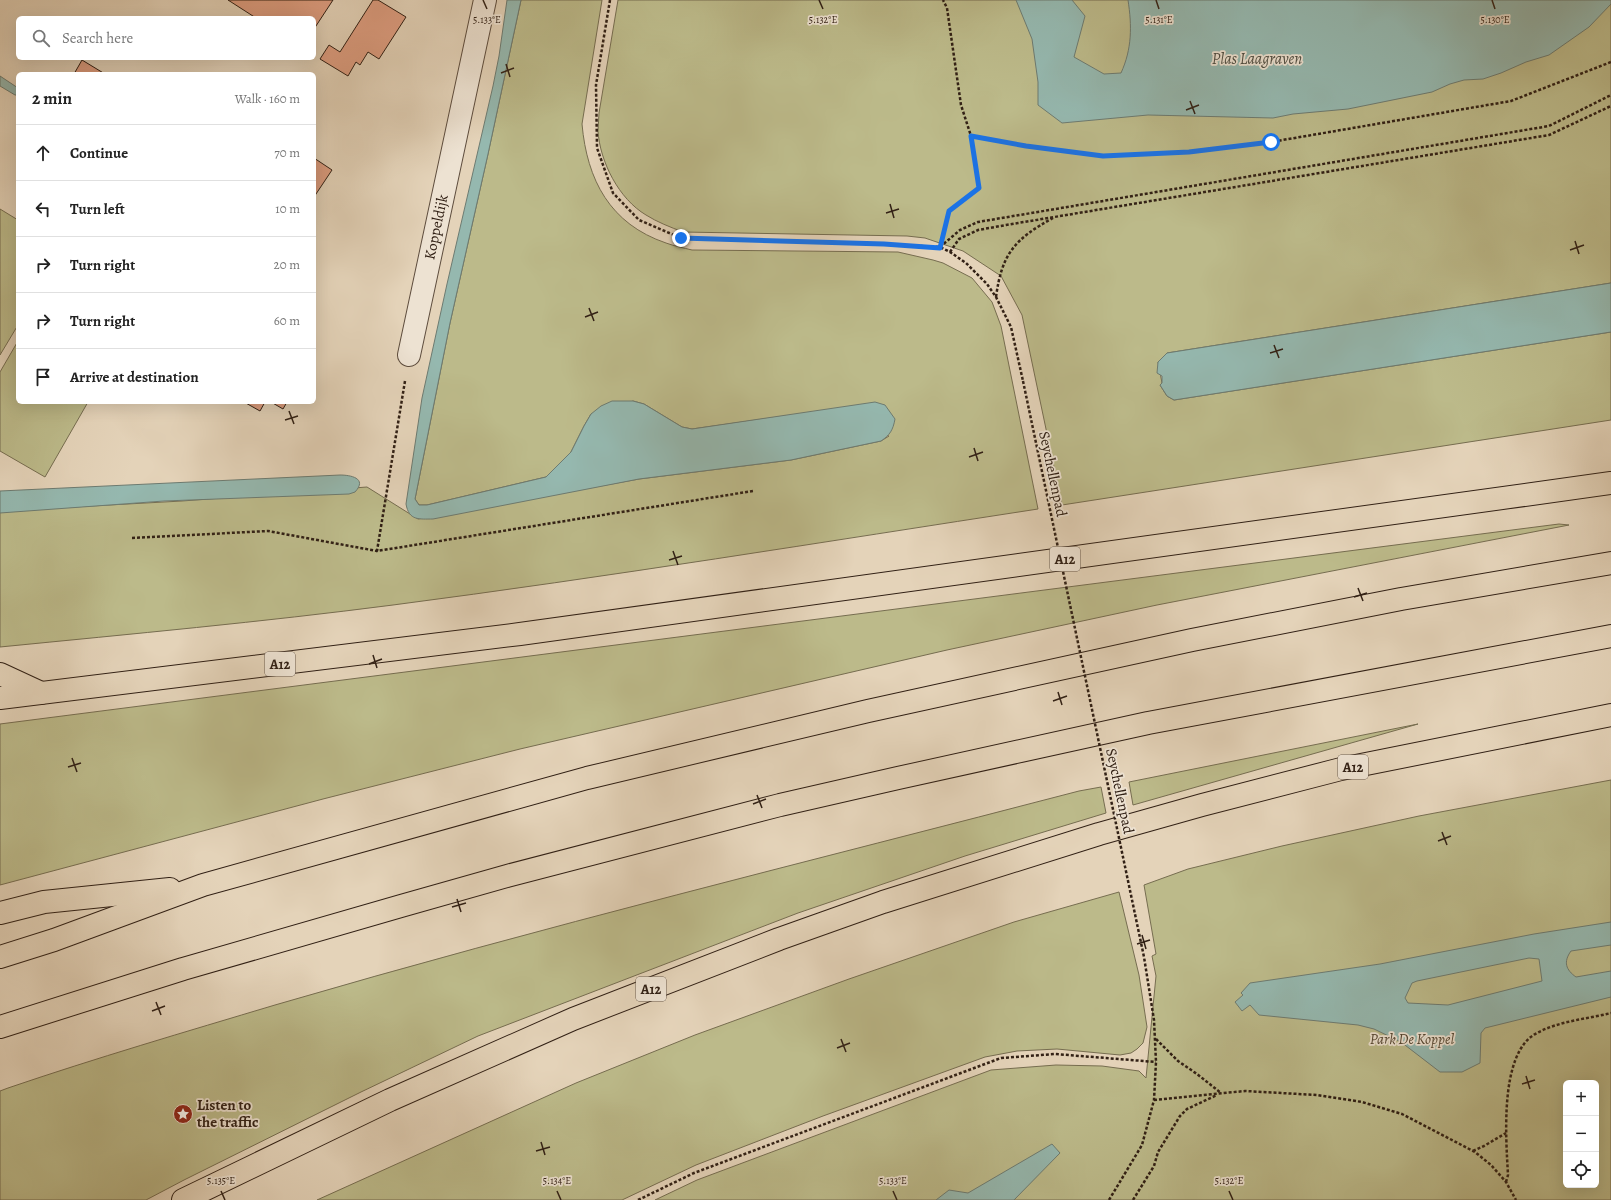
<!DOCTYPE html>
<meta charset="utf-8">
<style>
:root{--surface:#fff;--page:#f6f6f6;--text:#222;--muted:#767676;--line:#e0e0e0}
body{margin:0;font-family:Alegreya,serif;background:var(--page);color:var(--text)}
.controls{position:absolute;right:12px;bottom:12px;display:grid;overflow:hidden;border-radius:6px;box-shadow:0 4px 16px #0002}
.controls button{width:36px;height:36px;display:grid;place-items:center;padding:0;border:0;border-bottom:1px solid var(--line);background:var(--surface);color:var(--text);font:20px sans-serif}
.stop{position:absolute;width:12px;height:12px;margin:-9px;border:3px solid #1a73e8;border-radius:50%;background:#fff}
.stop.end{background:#1a73e8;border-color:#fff;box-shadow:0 1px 4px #0008}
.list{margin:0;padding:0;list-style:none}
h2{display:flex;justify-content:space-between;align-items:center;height:52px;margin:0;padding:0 16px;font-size:17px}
h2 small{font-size:13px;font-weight:400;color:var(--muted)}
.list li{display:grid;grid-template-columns:26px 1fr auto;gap:12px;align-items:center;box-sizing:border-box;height:56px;padding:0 16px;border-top:1px solid var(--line)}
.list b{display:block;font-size:15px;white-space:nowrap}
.list em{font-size:13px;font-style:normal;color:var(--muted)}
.icon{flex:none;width:22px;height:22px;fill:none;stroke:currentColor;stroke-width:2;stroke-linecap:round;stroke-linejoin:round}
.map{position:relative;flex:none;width:1611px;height:1200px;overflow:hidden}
.search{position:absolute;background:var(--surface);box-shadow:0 4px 16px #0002;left:16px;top:16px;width:300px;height:44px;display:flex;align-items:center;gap:10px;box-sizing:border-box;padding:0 14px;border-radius:6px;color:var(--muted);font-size:15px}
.panel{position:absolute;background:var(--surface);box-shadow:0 4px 16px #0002;left:16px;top:72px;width:300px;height:332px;border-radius:6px}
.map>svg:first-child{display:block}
.green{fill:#bcba8a;stroke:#766d50;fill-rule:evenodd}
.water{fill:#95b8af;stroke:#6d7b71;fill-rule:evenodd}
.building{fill:#de9e81;stroke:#312015}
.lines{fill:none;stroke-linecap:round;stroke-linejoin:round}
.minor-casing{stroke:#5e4d3e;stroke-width:24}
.highway-casing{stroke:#312015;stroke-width:24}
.path{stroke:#312015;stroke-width:2.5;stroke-dasharray:3 2;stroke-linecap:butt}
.minor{stroke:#ede2d2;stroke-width:22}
.highway{stroke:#e4d3b9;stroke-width:22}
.path-bridge{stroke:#312015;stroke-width:2.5;stroke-dasharray:3 2;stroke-linecap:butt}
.route{stroke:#1a73e8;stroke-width:5}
.ticks{fill:none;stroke:#312015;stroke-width:1.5}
.labels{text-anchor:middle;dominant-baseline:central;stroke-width:3.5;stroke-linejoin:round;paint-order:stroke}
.shield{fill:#ede2d2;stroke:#695a4e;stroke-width:1}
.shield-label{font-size:14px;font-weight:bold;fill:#312015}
.street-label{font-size:15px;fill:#312015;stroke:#ede2d2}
.park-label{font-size:15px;font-style:italic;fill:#544632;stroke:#ede2d2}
.poi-label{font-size:15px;font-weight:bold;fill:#312015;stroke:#ede2d2;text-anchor:start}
.water-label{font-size:16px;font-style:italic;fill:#4f4e43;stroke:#ede2d2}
.ticks-label{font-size:10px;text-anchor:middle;fill:#312015;stroke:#ede2d2;stroke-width:3.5;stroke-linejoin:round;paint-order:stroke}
</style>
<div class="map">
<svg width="1611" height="1200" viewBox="0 0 1611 1200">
<rect width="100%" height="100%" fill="#e4d3b9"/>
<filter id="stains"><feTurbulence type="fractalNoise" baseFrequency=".005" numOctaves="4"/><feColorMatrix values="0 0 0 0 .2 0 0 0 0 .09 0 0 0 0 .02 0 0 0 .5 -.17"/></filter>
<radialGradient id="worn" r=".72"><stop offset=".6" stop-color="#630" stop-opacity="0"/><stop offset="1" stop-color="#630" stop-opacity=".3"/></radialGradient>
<g class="green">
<path d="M521 0H602L582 124C587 180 610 224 666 243 674 246 684 248 692 250L898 252 933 260 943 263 972 278 992 302 1001 326 1038 509C823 542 608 577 393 605 262 622 131 634 0 647V511L182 501 367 487 418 519 639 479 791 460 881 441 889 436 785 416 692 429 682 427 644 404 633 401 591 414 584 426 571 452 546 477 427 505H419L415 499 450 323 488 154Z"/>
<path d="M618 0H1611V283L1167 353 1158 362 1162 383 1160 385 1167 396 1174 400 1611 332V420L1062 505 1022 315 1001 276 963 251 925 238 907 236 683 232C670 227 657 222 646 215 619 199 600 162 598 131 598 125 599 119 599 113Z"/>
<path d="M0 209 18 220V325L0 355Z"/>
<path d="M18 341V402H88L45 477 0 451V372Z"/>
<path d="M1559 524 1569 525 1157 605 947 650 520 749 323 799 0 885V724Z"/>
<path d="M1418 724 1133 805 1129 782Z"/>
<path d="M1611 780V1200H655L697 1180 991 1070 1056 1065 1102 1066 1139 1071 1146 1078 1156 976 1152 956 1156 954 1144 885 1188 869 1282 846 1419 816ZM1566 1083H1596V1185H1566Z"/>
<path d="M1101 787 1106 813 965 856 798 913 478 1036 361 1092 184 1180 146 1200H0V1091L8 1088C96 1058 185 1032 275 1005 541 927 811 861 1079 791Z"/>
<path d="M1119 892 1139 975 1147 1027 1143 1043 1137 1049 1131 1053 1120 1055 1057 1049 1017 1051 985 1057 823 1116 696 1165 622 1200H317L576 1083 695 1035 849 979 1014 922Z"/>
</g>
<g class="water">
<path d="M507 0H521L488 154 450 323 415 499 419 505H427L546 477 571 452 584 426 591 414 601 406 612 401H633L644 404 682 427 692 429 875 402 885 405 895 419C893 430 890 435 881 441L791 460 639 479 433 519C419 519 409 521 406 504L422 398 447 284 493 86 499 56Z"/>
<path d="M1016 0H1072L1085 16 1074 57 1104 74 1121 73C1132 49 1132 26 1128 0H1611V4L1589 27 1549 55 1526 62 1501 73 1483 79 1464 80 1450 84 1432 92 1348 109 1293 114 1273 118 1148 115 1062 123 1038 105V82L1032 39Z"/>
<path d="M0 76 18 88V95H15L0 86Z"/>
<path d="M1611 283V332L1174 400 1167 396 1160 385 1162 383V376L1157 373 1158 362 1167 353Z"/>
<path d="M340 475C350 475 368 478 355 492L349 494 164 501 0 513V491Z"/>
<path d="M1611 922V945L1571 951C1563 962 1566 970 1576 977L1611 971V997L1485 1028 1481 1033 1480 1063 1462 1072H1440L1401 1042 1374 1029 1358 1025 1259 1015 1250 1005 1242 1011 1235 1002 1243 995 1241 993 1250 983 1380 964 1534 934ZM1529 958 1539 959 1542 981 1448 1005 1408 1003 1405 998 1412 983 1417 981Z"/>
<path d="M1052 1144 1060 1153 1014 1200H936L949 1190 968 1193Z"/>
</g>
<g class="building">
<path d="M228 0H333L314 29V18H256Z"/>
<path d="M373 0H378L406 17 379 59 368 52 360 65 356 62 348 76 320 59 329 45 340 52Z"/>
<path d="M82 60 105 74H74Z"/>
<path d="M314 158 332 170 314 197Z"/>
<path d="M244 402H265L260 411Z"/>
<path d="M271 402H287L283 409Z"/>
</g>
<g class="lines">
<g class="minor-casing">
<path id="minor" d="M409 355 485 0"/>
</g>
<g class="highway-casing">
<g id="highway">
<path d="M0 674 41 693"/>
<path d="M0 698 520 634 1611 483"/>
<path d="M0 913 44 902 170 889"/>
<path d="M0 957 54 940 203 885 587 778 868 711 1192 640 1401 599 1611 563"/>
<path d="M0 1027 183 969 401 906 507 876 780 805 898 778 1148 723 1611 636"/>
<path d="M183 1200 390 1100 573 1019 779 939 883 902 1099 834 1202 805 1341 769 1611 715"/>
</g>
</g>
<g class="path">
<path d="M610 0 596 85 597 148 613 193 639 220 681 238 884 244 940 247 950 252 966 263 987 284 996 297 1011 327 1023 381"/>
<path d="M971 136 1026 146 1103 156 1189 152 1271 142 1511 101 1611 62"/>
<path d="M940 247 960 230 978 222 1549 126 1611 95"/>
<path d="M940 247 949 211 979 188 971 136 961 105 947 8 943 0"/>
<path d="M950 252 959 239 978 230 1006 225 1549 135 1611 106"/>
<path d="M996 297C1002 253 1015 239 1053 218"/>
<path d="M405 381 377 551 753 491"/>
<path d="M132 538 268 531 377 551"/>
<path d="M1156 1039 1178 1061 1197 1074 1221 1093"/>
<path d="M1154 1100 1245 1091 1317 1095 1362 1102 1402 1114 1475 1152 1491 1165 1506 1182 1516 1200"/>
<path d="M1473 1151 1484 1146 1506 1133"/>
<path d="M1506 1182 1508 1175C1506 1138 1499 1052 1537 1033 1559 1021 1587 1019 1611 1013"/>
<path d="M638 1200 694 1173 1001 1058 1055 1054 1156 1062"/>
<path d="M1109 1200 1142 1145 1154 1100 1156 1062 1154 1020 1144 957"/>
<path d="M1133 1200 1154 1166 1158 1152 1180 1116 1187 1109 1217 1095"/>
</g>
<use href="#minor" class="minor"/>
<use href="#highway" class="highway"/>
<path class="path-bridge" d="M1023 381 1144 957"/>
</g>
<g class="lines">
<path class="route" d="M681 238 884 244 940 248 949 211 979 188 971 136 1026 146 1103 156 1189 152 1271 142"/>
</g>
<path class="ticks" d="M483 0 487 9M819 0 823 9M1156 0 1159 9M1492 0 1495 9M506 64 510 77M501 73 514 68M1190 101 1195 114M1186 110 1199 105M890 204 894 218M886 213 899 209M1575 241 1579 254M1570 250 1584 245M589 308 594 321M585 317 598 312M1274 345 1279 358M1270 353 1283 349M289 411 294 424M285 420 298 416M974 448 978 461M969 457 983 452M673 551 678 565M669 560 682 556M1358 588 1363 601M1354 597 1367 593M373 655 377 668M369 664 382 659M1058 692 1062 705M1053 701 1067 696M72 758 77 772M68 767 81 763M757 795 762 808M753 804 766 799M1442 832 1447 845M1438 841 1451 836M457 899 461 912M452 907 466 903M1142 935 1146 949M1137 944 1150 940M156 1002 161 1015M152 1011 165 1006M841 1039 846 1052M837 1048 850 1043M1526 1076 1530 1089M1522 1084 1535 1080M541 1142 545 1155M536 1151 550 1147M221 1191 225 1200M557 1191 561 1200M893 1191 897 1200M1229 1191 1233 1200"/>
<defs>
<g id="sight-disc" transform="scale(1)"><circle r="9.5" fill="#8f2418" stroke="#ede2d2"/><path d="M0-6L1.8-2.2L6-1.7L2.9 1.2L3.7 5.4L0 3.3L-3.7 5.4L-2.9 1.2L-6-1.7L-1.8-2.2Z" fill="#fff"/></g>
</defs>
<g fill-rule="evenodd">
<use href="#sight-disc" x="183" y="1114"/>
</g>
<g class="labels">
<g class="shield">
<rect x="1050" y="547" width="30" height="24" rx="3"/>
<rect x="265" y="652" width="30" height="24" rx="3"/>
<rect x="1338" y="755" width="30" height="24" rx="3"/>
<rect x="636" y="977" width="30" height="24" rx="3"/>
</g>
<g class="shield-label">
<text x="1065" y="559">A12</text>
<text x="280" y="664">A12</text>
<text x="1353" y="767">A12</text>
<text x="651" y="989">A12</text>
</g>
<g class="street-label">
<text transform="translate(436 227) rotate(-78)">Koppeldijk</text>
<text transform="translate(1053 474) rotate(78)">Seychellenpad</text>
<text transform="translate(1120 791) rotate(78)">Seychellenpad</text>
</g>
<g class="park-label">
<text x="1412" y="1039">Park De Koppel</text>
</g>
<g class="poi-label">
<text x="197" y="1105">Listen to<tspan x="197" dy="17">the traffic</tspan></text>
</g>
<g class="water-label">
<text x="1257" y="59">Plas Laagraven</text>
</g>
</g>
<g class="ticks-label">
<text x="487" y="23">5.133°E</text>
<text x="823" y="23">5.132°E</text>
<text x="1159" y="23">5.131°E</text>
<text x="1495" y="23">5.130°E</text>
<text x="221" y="1184">5.135°E</text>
<text x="557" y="1184">5.134°E</text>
<text x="893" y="1184">5.133°E</text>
<text x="1229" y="1184">5.132°E</text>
</g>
<rect width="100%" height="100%" filter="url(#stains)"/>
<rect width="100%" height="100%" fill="url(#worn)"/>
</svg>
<div class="controls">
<button>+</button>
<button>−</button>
<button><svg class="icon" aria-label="locate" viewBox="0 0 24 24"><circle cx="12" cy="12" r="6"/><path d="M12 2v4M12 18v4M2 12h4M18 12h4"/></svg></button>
</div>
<div class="stop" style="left:1271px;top:142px"></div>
<div class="stop end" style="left:681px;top:238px"></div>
<div class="search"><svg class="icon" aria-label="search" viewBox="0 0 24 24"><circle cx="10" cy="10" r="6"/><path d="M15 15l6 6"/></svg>Search here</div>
<section class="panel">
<h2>2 min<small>Walk · 160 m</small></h2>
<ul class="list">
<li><svg class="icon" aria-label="ahead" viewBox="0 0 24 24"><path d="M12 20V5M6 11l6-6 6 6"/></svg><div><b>Continue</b></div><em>70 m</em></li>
<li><svg class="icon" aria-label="left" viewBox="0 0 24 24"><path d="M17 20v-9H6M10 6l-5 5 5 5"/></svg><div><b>Turn left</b></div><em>10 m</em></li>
<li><svg class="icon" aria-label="right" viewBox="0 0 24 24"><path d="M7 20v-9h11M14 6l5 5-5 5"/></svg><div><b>Turn right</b></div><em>20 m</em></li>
<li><svg class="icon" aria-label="right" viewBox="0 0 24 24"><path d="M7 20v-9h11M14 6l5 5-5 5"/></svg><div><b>Turn right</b></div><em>60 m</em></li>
<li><svg class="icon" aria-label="arrive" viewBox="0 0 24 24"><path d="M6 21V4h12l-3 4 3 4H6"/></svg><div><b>Arrive at destination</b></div></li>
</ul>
</section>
</div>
